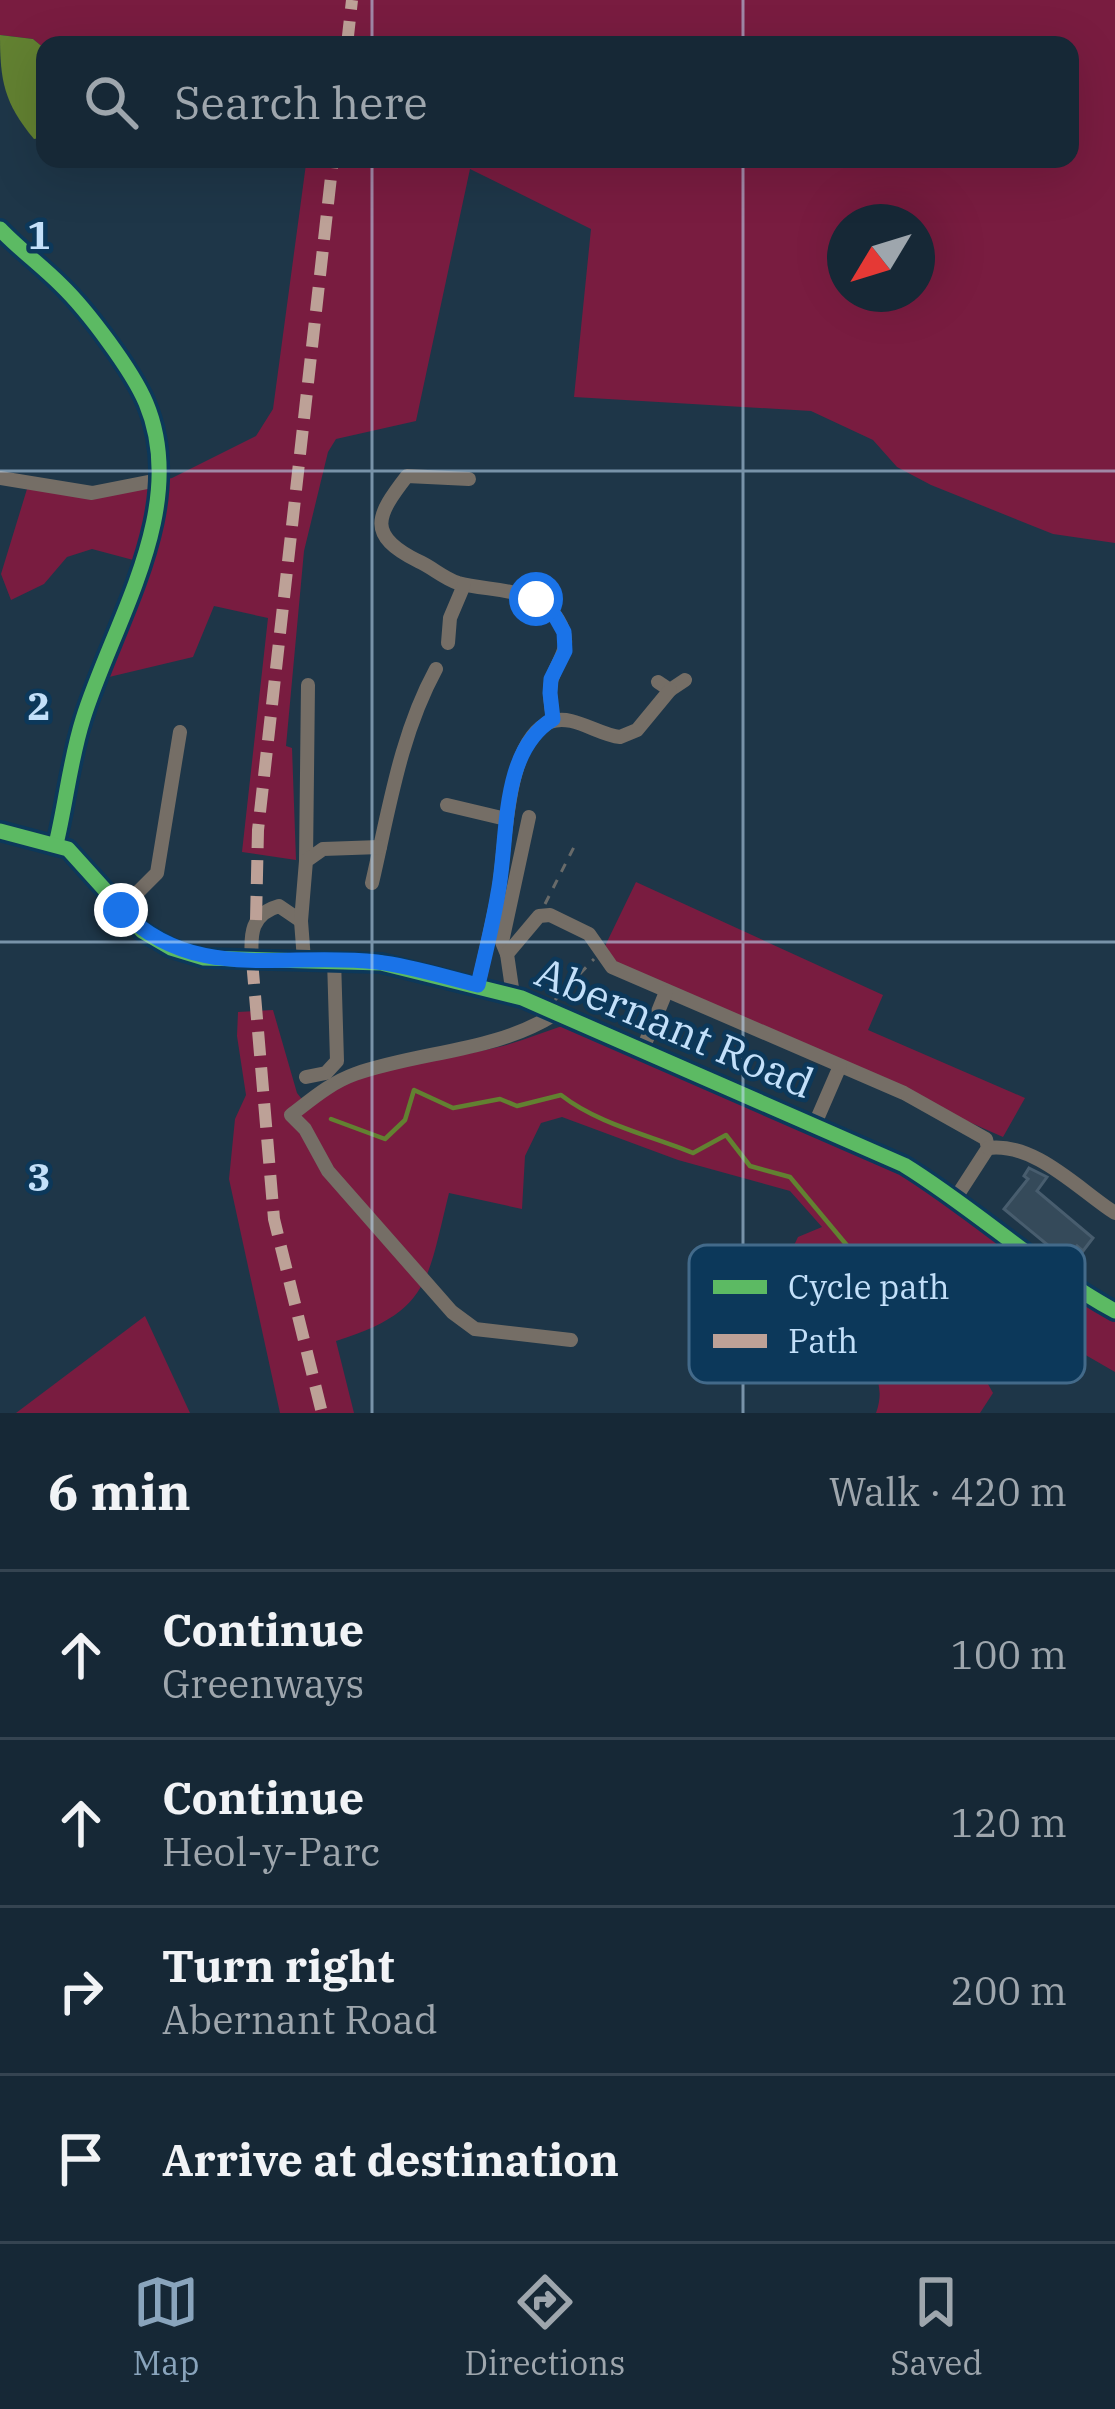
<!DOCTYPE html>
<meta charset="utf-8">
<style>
:root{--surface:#162836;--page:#233442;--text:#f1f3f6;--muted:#9ea6ad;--line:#354451;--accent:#89a4bc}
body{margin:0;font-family:"IBM Plex Serif",serif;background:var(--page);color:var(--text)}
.compass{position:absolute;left:827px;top:204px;width:108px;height:108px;border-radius:50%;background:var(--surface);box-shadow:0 12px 48px #0002;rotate:232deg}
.stop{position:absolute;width:36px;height:36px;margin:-27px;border:9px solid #1a73e8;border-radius:50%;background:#fff}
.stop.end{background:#1a73e8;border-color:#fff;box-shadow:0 3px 12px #0008}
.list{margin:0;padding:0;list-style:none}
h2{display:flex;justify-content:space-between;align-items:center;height:156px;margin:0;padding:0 48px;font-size:51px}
h2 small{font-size:39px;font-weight:400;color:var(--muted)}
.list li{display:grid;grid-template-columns:78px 1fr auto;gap:36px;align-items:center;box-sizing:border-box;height:168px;padding:0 48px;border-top:3px solid var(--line)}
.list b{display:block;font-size:45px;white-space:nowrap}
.list p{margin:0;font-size:39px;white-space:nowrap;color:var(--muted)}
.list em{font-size:39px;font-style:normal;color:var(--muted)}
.icon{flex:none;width:66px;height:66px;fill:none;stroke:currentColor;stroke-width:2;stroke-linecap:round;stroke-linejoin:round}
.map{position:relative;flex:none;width:1115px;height:1413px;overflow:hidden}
.search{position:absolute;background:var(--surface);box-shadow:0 12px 48px #0002;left:36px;right:36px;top:36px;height:132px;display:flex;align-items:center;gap:30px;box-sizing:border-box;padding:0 42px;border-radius:24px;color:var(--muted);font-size:45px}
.sheet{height:828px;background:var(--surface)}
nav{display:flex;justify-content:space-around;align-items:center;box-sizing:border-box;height:168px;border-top:3px solid var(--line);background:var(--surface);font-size:33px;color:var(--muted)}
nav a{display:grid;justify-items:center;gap:6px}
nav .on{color:var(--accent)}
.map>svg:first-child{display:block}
.green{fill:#791c40;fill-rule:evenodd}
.water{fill:#628131}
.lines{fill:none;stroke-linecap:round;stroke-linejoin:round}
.stream{stroke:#628131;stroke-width:4.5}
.building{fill:#354a5a;stroke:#485d6e;stroke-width:3}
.path{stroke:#686a69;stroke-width:3;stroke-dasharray:9 9;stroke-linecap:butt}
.minor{stroke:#756e66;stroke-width:14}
.quiet{stroke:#bda197;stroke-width:12;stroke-dasharray:24 12;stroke-linecap:butt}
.cycleway-casing{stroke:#0c385a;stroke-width:22}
.cycleway{stroke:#5cba63;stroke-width:15}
.route{stroke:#1a73e8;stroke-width:15}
.grid{fill:none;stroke:#c3e0fa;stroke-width:3;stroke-opacity:0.55}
.labels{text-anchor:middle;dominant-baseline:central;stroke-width:9;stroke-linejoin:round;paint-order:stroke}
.street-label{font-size:42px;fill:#c3e0fa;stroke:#0c385a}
.key{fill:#0c385a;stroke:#436a8a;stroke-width:3}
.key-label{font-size:33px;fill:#c3e0fa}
.grid-label{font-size:39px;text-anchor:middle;font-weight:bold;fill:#c3e0fa;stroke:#0c385a;stroke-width:9;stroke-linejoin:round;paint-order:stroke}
</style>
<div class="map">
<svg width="1115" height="1413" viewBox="0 0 1115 1413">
<rect width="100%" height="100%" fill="#1e3648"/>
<g class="green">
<path d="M0 0H1115V543L1053 534 931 485 897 467 873 440 811 411 574 397 591 229 470 169 416 421 336 439 328 452 304 551 286 746 292 748 296 860 242 852 268 618 214 606 193 657 109 677 152 565 92 549 67 557 44 584 11 600 1 574 27 489 92 497 172 478 256 436 273 409 306 164 295 159H1070V45H45V49L33 39 0 35ZM845 222H917V294H845Z"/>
<path d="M636 882 883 995 868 1030 1025 1098 1003 1137 614 965 605 946Z"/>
<path d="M273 1010 297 1093 308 1107C361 1065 439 1062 503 1046 524 1040 544 1032 565 1025L901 1171C976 1215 1039 1276 1115 1319V1372L1070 1346 1053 1314 1031 1298 1015 1318C952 1282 948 1281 876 1290L864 1305C915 1326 967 1340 993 1393L980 1413H876C898 1353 815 1316 774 1287L798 1237 822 1227 790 1191 678 1160 562 1117 541 1123 525 1156 522 1209 449 1193C427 1281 430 1312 336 1341L354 1413H280L229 1179 235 1119 246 1095 237 1036 238 1012Z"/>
<path d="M145 1316 190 1413H16Z"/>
</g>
<path class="water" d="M0 35 33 39 45 49V137L34 139C4 103 0 81 0 35Z"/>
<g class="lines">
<path class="stream" d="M331 1119 385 1139 405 1120 414 1090 453 1108 500 1099 517 1106 561 1095C598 1124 649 1135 693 1153L726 1135 750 1166 790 1177 860 1261 962 1273 1014 1306"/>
</g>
<path class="building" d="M1029 1168 1047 1177 1037 1191 1093 1238 1083 1251 1077 1246 1066 1260 1004 1209 1028 1179 1024 1176Z"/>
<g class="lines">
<g class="path">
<path d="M545 904 576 843"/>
<path d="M555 1000 594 959"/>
</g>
<g class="minor">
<path d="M0 229C19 249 41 265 61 285 87 310 132 370 146 403 190 508 113 622 83 719 70 760 66 803 56 844"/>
<path d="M0 478 92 493 158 480"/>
<path d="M469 479 407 476C376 516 366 535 418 561 432 567 443 578 458 583 494 593 547 585 563 630 571 650 555 664 551 682 548 694 552 707 553 720"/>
<path d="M448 643 450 618 464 585"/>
<path d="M658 682 670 690 685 680"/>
<path d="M447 805 506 819"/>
<path d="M0 831 68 849 142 931 171 948 204 958 381 963 522 998 904 1165C977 1210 1040 1270 1115 1311"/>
<path d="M306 861 308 685"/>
<path d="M372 883C389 810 400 735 436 669"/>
<path d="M121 909 157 873 180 732"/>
<path d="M507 954 502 942 529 817"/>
<path d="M252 960C250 934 251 914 279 906L301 921"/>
<path d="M304 960 301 921 306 861 323 849 380 847"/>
<path d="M478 985C485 955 492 924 498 894 506 853 504 740 550 722 572 713 598 735 620 737L637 730 670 690"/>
<path d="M513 995 507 954 539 916 550 915 589 934 612 967 904 1093 986 1139 988 1148 955 1199"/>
<path d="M555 1014C495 1052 421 1051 355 1074 330 1083 312 1099 291 1115L305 1129 328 1171 452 1312 475 1329 571 1340"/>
<path d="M642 1051 666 992"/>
<path d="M306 1077 326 1073 337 1061 334 959"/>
<path d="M814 1126 840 1066"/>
<path d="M988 1148C1035 1142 1078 1189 1115 1213"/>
</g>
<g class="quiet">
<path d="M347 45 352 0"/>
<path d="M256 920 258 830 333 159"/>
<path d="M252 960 274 1219 322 1413"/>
</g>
<g class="cycleway-casing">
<g id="cycleway">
<path d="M0 229C19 249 41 265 61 285 87 310 132 370 146 403 190 508 113 622 83 719 70 760 66 803 56 844"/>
<path d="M0 831 68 849 142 931 171 948 204 958 381 963 522 998 904 1165C977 1210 1040 1270 1115 1311"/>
</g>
</g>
<use href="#cycleway" class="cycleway"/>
</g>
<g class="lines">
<path class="route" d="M121 910C195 985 284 951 377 962 411 966 445 977 478 985 485 954 493 924 498 893 509 838 499 752 553 719L550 693 551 679 565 651 564 632 555 616 536 599"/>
</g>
<path class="grid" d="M372 0V45M743 0V45M372 159V1413M743 159V1413M0 471H1115M0 942H1115"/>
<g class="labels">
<g class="street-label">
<text transform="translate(675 1027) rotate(23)">Abernant Road</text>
</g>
</g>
<rect x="689" y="1245" width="396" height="138" rx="18" class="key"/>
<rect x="713" y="1280" width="54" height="14" fill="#5cba63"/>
<rect x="713" y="1334" width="54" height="14" fill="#bda197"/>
<g class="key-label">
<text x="788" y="1299">Cycle path</text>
<text x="788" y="1353">Path</text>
</g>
<g class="grid-label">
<text x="39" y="249">1</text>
<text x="39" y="720">2</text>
<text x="39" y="1191">3</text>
</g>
</svg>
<svg class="compass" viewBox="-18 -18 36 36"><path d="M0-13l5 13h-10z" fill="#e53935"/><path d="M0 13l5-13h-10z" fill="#9ea6ad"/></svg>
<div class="stop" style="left:536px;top:599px"></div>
<div class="stop end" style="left:121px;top:910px"></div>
<div class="search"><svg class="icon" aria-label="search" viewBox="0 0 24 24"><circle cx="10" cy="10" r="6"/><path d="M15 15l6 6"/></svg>Search here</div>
</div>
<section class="sheet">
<h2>6 min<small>Walk · 420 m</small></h2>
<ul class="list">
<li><svg class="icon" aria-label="ahead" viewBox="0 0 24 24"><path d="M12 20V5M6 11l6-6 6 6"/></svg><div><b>Continue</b><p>Greenways</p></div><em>100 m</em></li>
<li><svg class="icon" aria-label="ahead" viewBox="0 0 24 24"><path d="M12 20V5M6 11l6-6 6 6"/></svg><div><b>Continue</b><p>Heol-y-Parc</p></div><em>120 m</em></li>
<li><svg class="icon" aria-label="right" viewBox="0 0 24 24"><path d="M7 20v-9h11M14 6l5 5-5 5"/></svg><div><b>Turn right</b><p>Abernant Road</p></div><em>200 m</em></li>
<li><svg class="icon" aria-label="arrive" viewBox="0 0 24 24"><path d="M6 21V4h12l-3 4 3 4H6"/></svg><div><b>Arrive at destination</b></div></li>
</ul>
</section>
<nav>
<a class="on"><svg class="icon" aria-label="map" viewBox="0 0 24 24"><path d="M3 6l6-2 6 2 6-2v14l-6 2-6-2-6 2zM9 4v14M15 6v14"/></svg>Map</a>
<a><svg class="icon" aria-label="directions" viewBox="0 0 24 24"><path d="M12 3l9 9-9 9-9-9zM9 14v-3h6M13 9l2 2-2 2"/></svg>Directions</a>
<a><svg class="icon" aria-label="saved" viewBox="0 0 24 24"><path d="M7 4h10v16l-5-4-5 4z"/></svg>Saved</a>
</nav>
